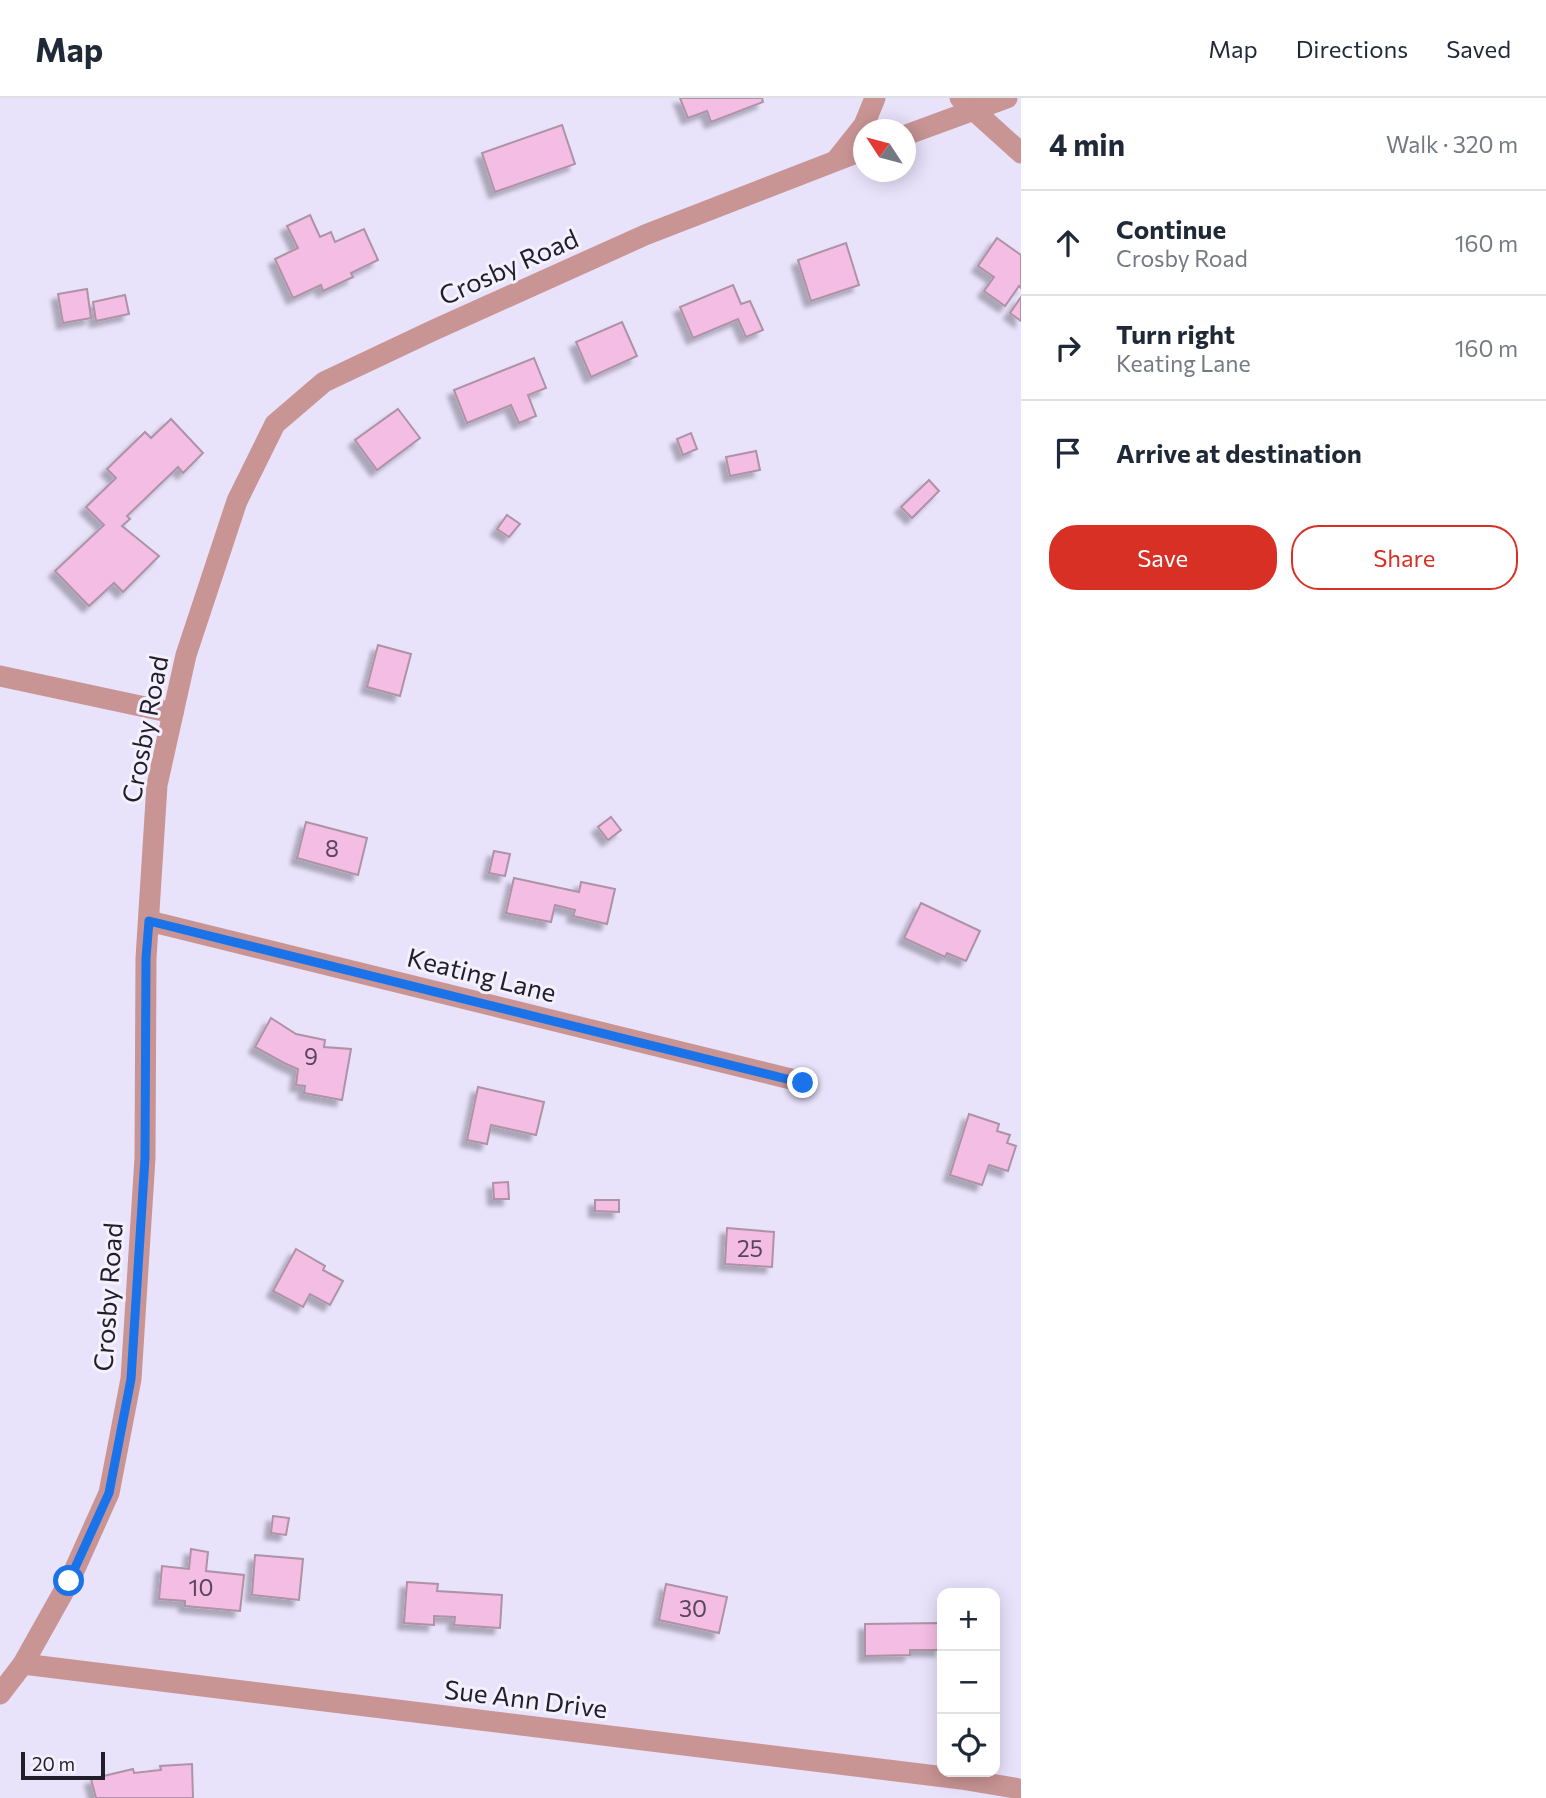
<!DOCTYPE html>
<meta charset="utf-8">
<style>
:root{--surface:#fff;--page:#f2f2f3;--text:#1f2937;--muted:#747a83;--line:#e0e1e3;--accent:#d93025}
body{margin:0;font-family:Commissioner,sans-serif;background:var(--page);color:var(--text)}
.controls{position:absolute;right:21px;bottom:21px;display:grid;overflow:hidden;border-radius:14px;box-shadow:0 4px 18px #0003}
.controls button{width:63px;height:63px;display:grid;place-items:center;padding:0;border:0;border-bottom:2px solid var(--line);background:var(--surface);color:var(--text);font:35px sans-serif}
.compass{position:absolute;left:853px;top:21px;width:63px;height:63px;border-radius:50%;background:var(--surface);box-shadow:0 4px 18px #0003;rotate:306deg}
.scale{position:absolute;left:21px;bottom:18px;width:84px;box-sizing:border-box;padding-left:7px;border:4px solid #211e29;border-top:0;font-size:19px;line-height:24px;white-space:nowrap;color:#211e29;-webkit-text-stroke:5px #f4f1fe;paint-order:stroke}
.stop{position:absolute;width:21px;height:21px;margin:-16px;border:5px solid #1a73e8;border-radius:50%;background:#fff}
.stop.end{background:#1a73e8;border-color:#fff;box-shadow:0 2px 7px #0008}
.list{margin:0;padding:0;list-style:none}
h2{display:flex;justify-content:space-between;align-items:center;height:91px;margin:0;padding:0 28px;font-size:30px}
h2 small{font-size:23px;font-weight:400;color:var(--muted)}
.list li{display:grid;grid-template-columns:46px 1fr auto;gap:21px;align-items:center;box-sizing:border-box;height:105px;padding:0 28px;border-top:2px solid var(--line)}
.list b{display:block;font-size:26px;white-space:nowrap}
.list p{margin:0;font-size:23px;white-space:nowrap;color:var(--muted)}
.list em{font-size:23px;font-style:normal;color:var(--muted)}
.actions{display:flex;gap:14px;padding:21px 28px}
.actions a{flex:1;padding:16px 0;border:2px solid var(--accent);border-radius:28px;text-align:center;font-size:24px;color:var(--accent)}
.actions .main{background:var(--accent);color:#fff}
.icon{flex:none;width:38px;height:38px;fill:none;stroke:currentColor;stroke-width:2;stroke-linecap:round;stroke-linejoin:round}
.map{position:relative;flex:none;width:1021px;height:1700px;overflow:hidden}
header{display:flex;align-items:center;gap:42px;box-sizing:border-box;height:98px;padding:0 35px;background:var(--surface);border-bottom:2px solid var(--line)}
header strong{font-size:33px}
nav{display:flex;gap:38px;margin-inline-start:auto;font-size:24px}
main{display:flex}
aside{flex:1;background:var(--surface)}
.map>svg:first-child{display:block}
.building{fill:#f4bde4;stroke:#ae92a5;stroke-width:2;filter:url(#shadow)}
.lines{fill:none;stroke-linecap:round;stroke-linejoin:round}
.minor{stroke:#c99494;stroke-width:21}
.route{stroke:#1a73e8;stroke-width:9}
.labels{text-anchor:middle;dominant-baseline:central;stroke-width:6;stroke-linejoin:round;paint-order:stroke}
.number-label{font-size:23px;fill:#564658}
.street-label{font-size:26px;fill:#211e29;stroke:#f4f1fe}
</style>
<header>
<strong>Map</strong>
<nav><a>Map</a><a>Directions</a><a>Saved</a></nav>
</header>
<main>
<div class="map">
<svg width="1021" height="1700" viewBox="0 0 1021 1700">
<defs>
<filter id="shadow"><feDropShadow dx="-6" dy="6" stdDeviation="2" flood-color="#0004"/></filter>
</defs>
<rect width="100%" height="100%" fill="#e8e2fb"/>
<g class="building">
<path d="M680 0H762L763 4 711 24 707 13 688 20Z"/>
<path d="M562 27 575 66 495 94 482 55Z"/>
<path d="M310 117 320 139 331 134 335 144 364 131 378 162 351 175 353 179 323 193 321 187 293 200 275 161 298 150 287 128Z"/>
<path d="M997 140 1021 157V190L1019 188 1005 208 984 193 994 179 978 168Z"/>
<path d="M846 145 859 187 811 203 798 162Z"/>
<path d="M733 187 741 206 750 203 763 232 746 239 738 221 693 240 680 209Z"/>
<path d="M87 191 91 220 63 225 58 196Z"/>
<path d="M125 197 129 216 96 223 93 204Z"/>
<path d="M1021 199V223L1010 215Z"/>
<path d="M622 224 637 258 591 279 576 244Z"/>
<path d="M534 260 546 290 528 297 536 318 519 325 511 307 467 325 454 292Z"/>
<path d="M398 311 420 340 377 372 355 342Z"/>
<path d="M171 321 203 355 183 375 178 369 127 418 130 421 122 428 159 458 123 494 114 485 89 508 55 473 104 427 86 409 116 380 107 371 145 334 151 340Z"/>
<path d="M691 335 697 351 683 357 677 341Z"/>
<path d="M756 353 760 372 730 378 726 359Z"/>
<path d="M929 382 939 393 912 420 901 409Z"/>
<path d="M507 417 520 426 509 439 497 431Z"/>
<path d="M378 547 411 556 400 598 367 589Z"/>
<path d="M611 719 621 732 608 742 598 729Z"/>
<path d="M306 724 367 740 358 777 297 760Z"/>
<path d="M494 753 510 756 505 778 489 775Z"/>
<path d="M514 780 579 794 581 784 615 791 607 826 573 818 575 812 555 807 551 824 506 815Z"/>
<path d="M921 805 980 833 966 863 947 855 945 859 904 840Z"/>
<path d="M271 920 296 936 325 942 324 949 351 951 342 1002 304 995 305 988 296 987 298 971 284 965 255 949Z"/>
<path d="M478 989 544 1004 536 1037 491 1027 487 1046 467 1042Z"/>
<path d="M969 1016 999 1026 997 1033 1010 1037 1007 1045 1016 1048 1008 1073 989 1067 982 1087 950 1077Z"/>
<path d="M508 1084 509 1101H494L493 1085Z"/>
<path d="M595 1102H619V1114L595 1113Z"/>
<path d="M727 1130 774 1134 772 1169 725 1166Z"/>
<path d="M296 1151 325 1168 323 1172 343 1183 330 1207 310 1196 303 1209 273 1193Z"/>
<path d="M273 1418 289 1420 286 1437 271 1435Z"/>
<path d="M191 1451 208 1454 206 1473 244 1477 240 1513 185 1508V1503L159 1501 162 1468 189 1471Z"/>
<path d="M255 1457 303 1461 299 1502 252 1497Z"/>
<path d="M407 1484 438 1486 437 1493 502 1497 500 1530 454 1527 455 1519 434 1518V1527L404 1525Z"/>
<path d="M666 1486 727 1499 719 1535 659 1522Z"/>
<path d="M941 1525V1552H910V1557L865 1558V1526Z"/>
<path d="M192 1666 193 1700H96L91 1681 133 1671 134 1675 161 1672 160 1668Z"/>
</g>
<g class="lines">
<g class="minor">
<path d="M960 0 1021 55"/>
<path d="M906 37 1007 0"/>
<path d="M837 61 864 27 875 0"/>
<path d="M0 578 173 615"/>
<path d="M149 823 803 984"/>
<path d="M23 1566 961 1681 1015 1690 1021 1693"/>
<path d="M0 1596 23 1566 69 1484 109 1395 131 1281 145 1060 146 860 157 687 186 557 237 403 275 326 324 284 434 232 645 137 864 52"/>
</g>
</g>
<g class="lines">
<path class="route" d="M69 1483 109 1395 131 1281 145 1060 146 860 149 823 803 985"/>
</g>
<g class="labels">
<g class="number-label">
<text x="332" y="750">8</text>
<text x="311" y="958">9</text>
<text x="750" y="1150">25</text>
<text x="201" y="1489">10</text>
<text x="693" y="1510">30</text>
</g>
<g class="street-label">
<text transform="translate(508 168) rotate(-24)">Crosby Road</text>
<text transform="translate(144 631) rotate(-79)">Crosby Road</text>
<text transform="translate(482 876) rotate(14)">Keating Lane</text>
<text transform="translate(107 1199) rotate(-86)">Crosby Road</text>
<text transform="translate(526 1600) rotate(7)">Sue Ann Drive</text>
</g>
</g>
</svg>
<div class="controls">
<button>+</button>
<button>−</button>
<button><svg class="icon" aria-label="locate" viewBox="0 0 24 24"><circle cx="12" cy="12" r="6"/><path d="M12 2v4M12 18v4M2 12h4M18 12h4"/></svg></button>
</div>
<svg class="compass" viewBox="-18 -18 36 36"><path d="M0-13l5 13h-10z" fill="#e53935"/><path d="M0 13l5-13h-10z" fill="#747a83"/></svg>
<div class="scale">20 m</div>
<div class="stop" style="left:69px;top:1483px"></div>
<div class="stop end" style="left:803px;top:985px"></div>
</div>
<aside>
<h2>4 min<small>Walk · 320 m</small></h2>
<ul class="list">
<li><svg class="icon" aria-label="ahead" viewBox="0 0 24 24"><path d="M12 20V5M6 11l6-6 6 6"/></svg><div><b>Continue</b><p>Crosby Road</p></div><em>160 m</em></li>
<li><svg class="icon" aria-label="right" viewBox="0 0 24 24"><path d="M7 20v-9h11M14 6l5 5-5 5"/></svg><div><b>Turn right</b><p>Keating Lane</p></div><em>160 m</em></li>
<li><svg class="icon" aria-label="arrive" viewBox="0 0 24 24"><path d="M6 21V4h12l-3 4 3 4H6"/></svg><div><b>Arrive at destination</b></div></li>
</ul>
<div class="actions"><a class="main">Save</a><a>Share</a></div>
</aside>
</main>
